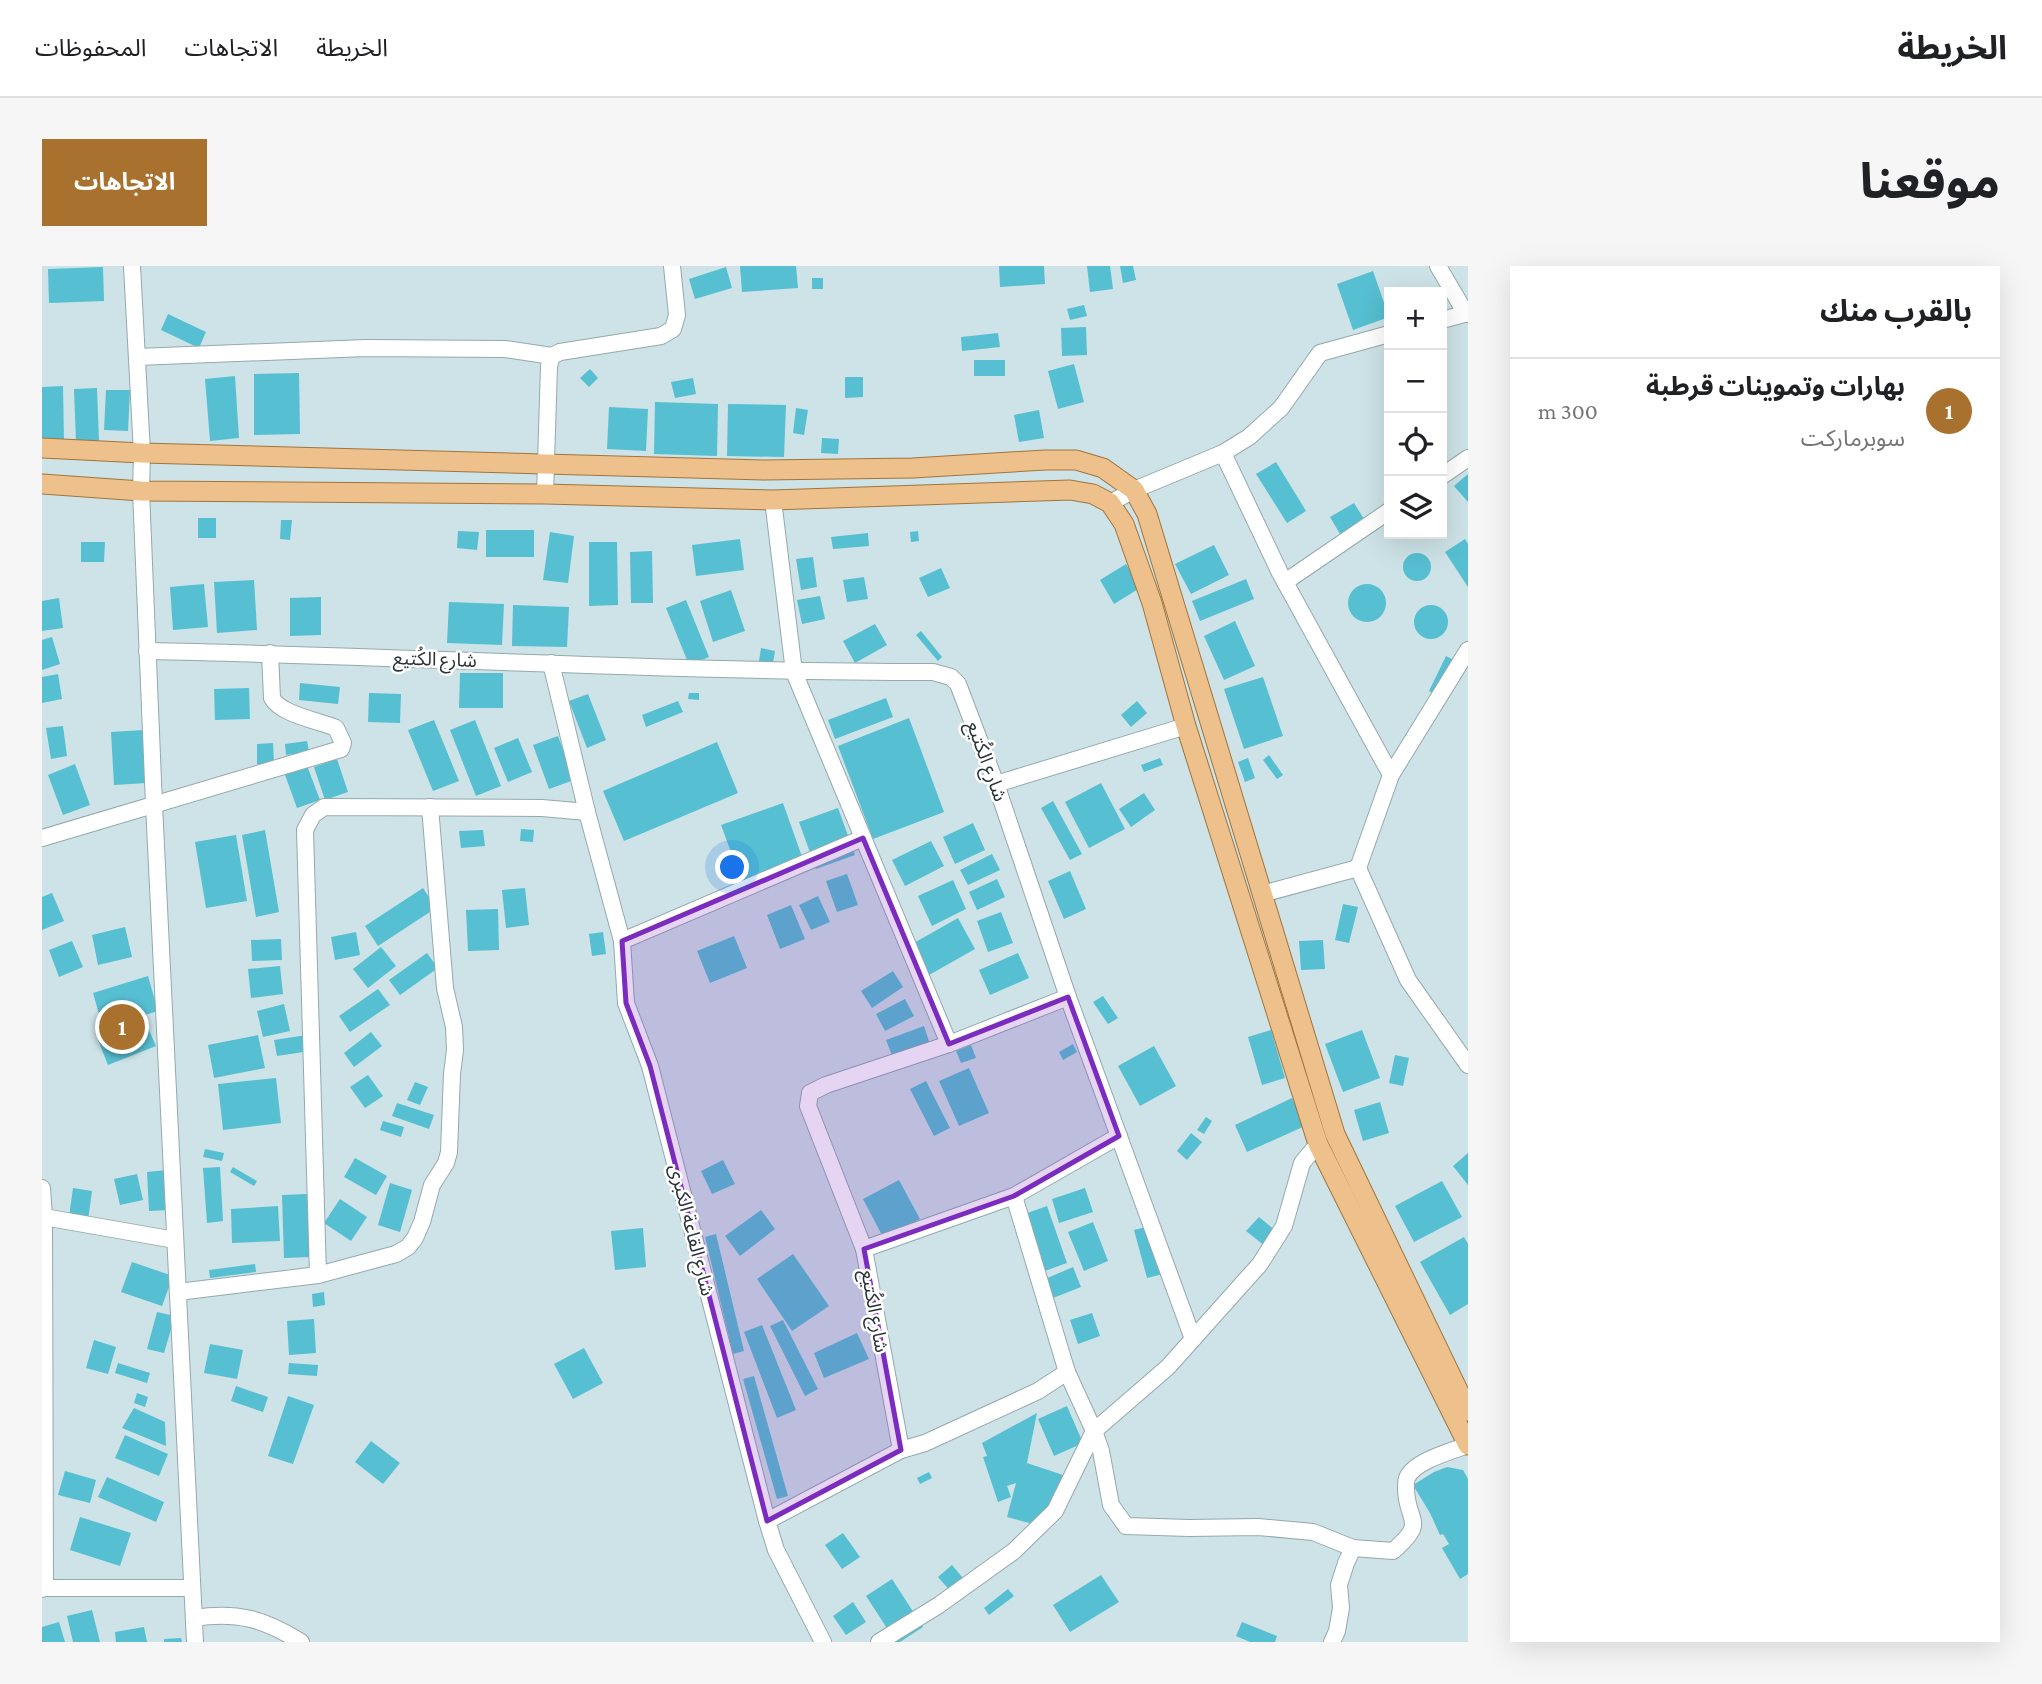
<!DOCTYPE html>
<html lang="ar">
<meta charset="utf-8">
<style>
:root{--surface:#fff;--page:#f6f6f6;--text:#202124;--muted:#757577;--line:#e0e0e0;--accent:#a9712e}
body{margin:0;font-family:"Crimson Pro","Noto Sans Arabic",serif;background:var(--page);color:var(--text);direction:rtl}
.controls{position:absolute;right:21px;top:21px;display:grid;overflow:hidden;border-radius:0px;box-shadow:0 7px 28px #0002}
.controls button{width:63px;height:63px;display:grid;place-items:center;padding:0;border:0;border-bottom:2px solid var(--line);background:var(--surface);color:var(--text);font:35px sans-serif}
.you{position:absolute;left:691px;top:602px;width:24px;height:24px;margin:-18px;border:5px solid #fff;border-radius:50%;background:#1a73e8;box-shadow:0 0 0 10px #1a73e833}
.badge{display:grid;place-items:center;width:46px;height:46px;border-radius:50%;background:var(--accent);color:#fff;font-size:23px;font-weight:700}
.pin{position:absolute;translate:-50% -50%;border:4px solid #fff;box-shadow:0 2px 7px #0006}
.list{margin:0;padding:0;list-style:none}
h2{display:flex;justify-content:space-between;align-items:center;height:91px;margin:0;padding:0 28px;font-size:30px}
h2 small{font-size:23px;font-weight:400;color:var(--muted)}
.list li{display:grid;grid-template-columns:46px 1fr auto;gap:21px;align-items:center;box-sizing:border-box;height:98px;padding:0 28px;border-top:2px solid var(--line)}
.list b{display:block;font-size:26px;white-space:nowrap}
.list p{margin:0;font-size:23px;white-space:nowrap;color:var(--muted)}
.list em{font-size:23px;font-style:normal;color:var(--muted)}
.icon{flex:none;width:38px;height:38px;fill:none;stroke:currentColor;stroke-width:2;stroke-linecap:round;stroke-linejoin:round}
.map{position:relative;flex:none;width:1426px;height:1376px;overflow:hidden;direction:ltr;border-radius:0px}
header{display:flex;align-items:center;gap:42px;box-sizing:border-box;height:98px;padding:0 35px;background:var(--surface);border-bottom:2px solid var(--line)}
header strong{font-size:33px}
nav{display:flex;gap:38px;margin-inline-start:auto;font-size:24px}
.intro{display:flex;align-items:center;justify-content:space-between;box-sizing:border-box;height:168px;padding:0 42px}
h1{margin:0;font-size:49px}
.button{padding:18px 32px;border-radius:0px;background:var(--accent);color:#fff;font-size:24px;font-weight:700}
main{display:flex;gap:42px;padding:0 42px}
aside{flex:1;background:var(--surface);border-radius:0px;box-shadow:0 7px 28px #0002}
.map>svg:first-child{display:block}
.building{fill:#56bfd1}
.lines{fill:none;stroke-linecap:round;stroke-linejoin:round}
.minor-casing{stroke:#94a9ad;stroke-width:18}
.major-casing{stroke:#a1743b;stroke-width:21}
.minor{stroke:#fff;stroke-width:16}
.major{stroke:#eec18c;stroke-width:19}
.marked{fill:#7b2cbf;fill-opacity:0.2;stroke:#7b2cbf;stroke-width:5;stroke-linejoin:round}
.labels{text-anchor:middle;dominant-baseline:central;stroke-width:5;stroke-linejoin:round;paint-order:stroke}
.street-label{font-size:19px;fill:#293234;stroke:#fff}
</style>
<header>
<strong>الخريطة</strong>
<nav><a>الخريطة</a><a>الاتجاهات</a><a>المحفوظات</a></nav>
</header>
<div class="intro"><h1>موقعنا</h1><a class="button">الاتجاهات</a></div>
<main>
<aside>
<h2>بالقرب منك<small></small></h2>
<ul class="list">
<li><span class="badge">1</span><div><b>بهارات وتموينات قرطبة</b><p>سوبرماركت</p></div><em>300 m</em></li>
</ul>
</aside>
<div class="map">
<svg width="1426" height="1376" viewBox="0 0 1426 1376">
<rect width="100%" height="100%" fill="#cde3e7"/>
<g class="building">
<path d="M698 0H754L756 22 700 26Z"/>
<path d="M957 0H1002L1003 18 958 21Z"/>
<path d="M1045 0H1068L1071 23 1048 26Z"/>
<path d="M1078 0H1091L1094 14 1081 17Z"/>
<path d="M61 1 62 35 7 37 6 3Z"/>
<path d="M684 1 690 22 653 33 647 13Z"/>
<path d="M1331 5 1347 51 1311 64 1295 18Z"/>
<rect x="770" y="12" width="11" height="11"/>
<path d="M1042 39 1045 50 1028 54 1025 43Z"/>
<path d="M126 48 164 66 157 82 119 64Z"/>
<path d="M1044 61 1045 89 1020 90 1019 62Z"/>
<path d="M956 67 958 81 920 85 919 71Z"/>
<rect x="932" y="94" width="31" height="16"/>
<path d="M1032 98 1042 136 1016 143 1006 105Z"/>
<path d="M548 103 556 112 547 121 538 112Z"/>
<path d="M257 107 258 168 212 169V108Z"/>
<path d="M193 110 197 172 168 175 163 113Z"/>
<path d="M803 111H821V131L803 132Z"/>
<path d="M651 112 654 128 633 132 629 116Z"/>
<path d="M21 120 22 176H0V121Z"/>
<path d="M55 122 57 175 34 176 32 123Z"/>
<path d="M64 124H88L86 165 62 164Z"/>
<path d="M613 136 676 138 675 190 612 188Z"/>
<path d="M686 138 744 139 742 191 685 190Z"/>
<path d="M567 141 606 143 604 185 565 183Z"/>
<path d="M754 142 766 144 762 169 751 167Z"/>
<path d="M997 144 1002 172 977 176 972 149Z"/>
<path d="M780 172 797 173 796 188 779 187Z"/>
<path d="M1400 179 1406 197 1400 199Z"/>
<path d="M1234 196 1264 245 1245 257 1214 208Z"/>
<path d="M1426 208V236L1412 220Z"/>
<path d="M1312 237 1322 253 1298 268 1288 251Z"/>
<rect x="156" y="252" width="18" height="20"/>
<path d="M239 254H250L248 274 238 273Z"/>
<rect x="444" y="264" width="48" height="27"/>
<path d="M416 265 437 266 435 284 415 282Z"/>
<path d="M876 265 877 275 869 276 868 266Z"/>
<path d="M508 266 532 270 526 317 501 314Z"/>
<path d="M826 267 827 280 791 283 789 271Z"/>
<path d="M698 273 702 304 654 310 650 279Z"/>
<path d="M1423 273 1426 278V321L1403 286Z"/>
<path d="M39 276H63L62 296H39Z"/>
<path d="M547 276H575L576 339 547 340Z"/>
<path d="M1172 279 1187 309 1149 328 1133 298Z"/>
<path d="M610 285 611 337H589L588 286Z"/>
<circle cx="1375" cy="301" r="14"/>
<path d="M771 291 775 321 759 324 754 293Z"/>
<path d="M1084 298 1098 322 1072 338 1058 314Z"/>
<path d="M899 302 908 322 886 331 877 312Z"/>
<path d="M822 311 826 333 805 336 801 314Z"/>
<path d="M1204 313 1212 333 1158 355 1150 335Z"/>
<path d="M212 314 215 364 175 367 172 316Z"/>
<path d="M162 318 166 361 131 364 128 321Z"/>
<circle cx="1325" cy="337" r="19"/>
<path d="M689 324 703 365 671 376 658 335Z"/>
<path d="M778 330 783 353 760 358 755 334Z"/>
<path d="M279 331V369L248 370V332Z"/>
<path d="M17 332 21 362 0 365V335Z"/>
<path d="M644 334 667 391 647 399 624 342Z"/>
<path d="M407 336 462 338 460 379 405 377Z"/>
<path d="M471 339 527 341 525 381 470 380Z"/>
<circle cx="1389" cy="356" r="17"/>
<path d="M1193 355 1213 400 1182 414 1162 370Z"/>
<path d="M833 358 845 379 813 397 801 375Z"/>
<path d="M879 365 900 391 896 395 874 369Z"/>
<path d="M10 371 18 398 0 404V374Z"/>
<path d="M719 382 733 385 731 397 717 395Z"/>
<path d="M1404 390 1415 396 1397 431 1387 425Z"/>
<path d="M418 407H461V442H417Z"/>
<path d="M16 408 20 433 0 437V411Z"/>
<path d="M1221 411 1241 470 1202 483 1182 423Z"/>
<path d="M258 417 298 421 296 438 257 434Z"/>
<path d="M207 422 208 453 173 454 172 423Z"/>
<path d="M327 427 359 428 358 457 326 456Z"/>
<path d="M647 427H657V434L646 433Z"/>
<path d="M546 428 564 474 545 482 527 435Z"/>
<path d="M844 432 851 451 793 473 786 454Z"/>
<path d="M636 435 641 446 604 461 600 449Z"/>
<path d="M1095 435 1105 447 1089 461 1079 449Z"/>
<path d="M867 452 902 546 831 573 796 480Z"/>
<path d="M392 454 417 515 391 525 366 464Z"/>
<path d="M433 454 459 520 434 530 408 464Z"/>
<path d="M21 460 25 490 9 493 4 462Z"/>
<path d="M102 464 105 517 72 519 69 466Z"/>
<path d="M516 470 532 514 507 523 491 479Z"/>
<path d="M476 472 490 506 466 516 452 482Z"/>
<path d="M265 475 267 486 244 489 243 478Z"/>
<path d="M675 476 696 527 582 575 561 525Z"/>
<path d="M231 477 232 498H215V478Z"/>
<path d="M1227 489 1241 509 1235 513 1221 494Z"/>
<path d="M1118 492 1121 499 1102 506 1099 499Z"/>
<path d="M1206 492 1213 512 1203 516 1196 496Z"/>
<path d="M295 493 306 526 283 534 272 501Z"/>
<path d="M264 497 278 534 255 542 242 506Z"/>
<path d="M33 498 48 539 21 549 6 509Z"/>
<path d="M1059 517 1083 563 1047 582 1023 536Z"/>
<path d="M1102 527 1113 544 1089 561 1077 543Z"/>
<path d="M1011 535 1040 588 1028 594 999 542Z"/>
<path d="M741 537 764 602 703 624 679 559Z"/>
<path d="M796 542 813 589 774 603 757 556Z"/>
<path d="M931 557 943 584 913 598 901 571Z"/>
<path d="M479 563 492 564 491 576 478 575Z"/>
<path d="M223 564 237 646 214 651 200 569Z"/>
<path d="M441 564 443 580 419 582 417 565Z"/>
<path d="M194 569 205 635 164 642 153 576Z"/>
<path d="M889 575 902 600 863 620 850 594Z"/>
<path d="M950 588 958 604 926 619 918 604Z"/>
<path d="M1028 605 1044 643 1022 653 1006 615Z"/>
<path d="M805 608 816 639 795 646 784 615Z"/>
<path d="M955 613 963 631 935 644 927 626Z"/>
<path d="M911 614 924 643 890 660 876 630Z"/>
<path d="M381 622 394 642 336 680 323 660Z"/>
<path d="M483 622 487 659 464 662 460 624Z"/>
<path d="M10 627 22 655 0 664V631Z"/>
<path d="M776 630 788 656 769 664 757 639Z"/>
<path d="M1301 638 1316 641 1307 677 1293 674Z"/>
<path d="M749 639 763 673 738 683 725 649Z"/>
<path d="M456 643 457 684 426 685 424 644Z"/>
<path d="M959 646 971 677 946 686 935 655Z"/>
<path d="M916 652 933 683 887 709 870 678Z"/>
<path d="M83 661 90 691 56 699 50 669Z"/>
<path d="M314 666 318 689 293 694 289 671Z"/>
<path d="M561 666 564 688 550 690 547 668Z"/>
<path d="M692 670 705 702 668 717 655 685Z"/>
<path d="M239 673 240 694 210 695 209 674Z"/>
<path d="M1281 674 1283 703 1259 704 1257 675Z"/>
<path d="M30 675 41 701 17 711 7 684Z"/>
<path d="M339 681 354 700 326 722 311 703Z"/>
<path d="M385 687 396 702 358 729 347 714Z"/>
<path d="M976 687 987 712 948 729 937 704Z"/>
<path d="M238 700 241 728 209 732 206 703Z"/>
<path d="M851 705 861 721 830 742 819 725Z"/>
<path d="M106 710 116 745 61 762 51 727Z"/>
<path d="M336 723 348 739 308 766 297 750Z"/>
<path d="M1061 730 1076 752 1066 758 1051 736Z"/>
<path d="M863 733 872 750 843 765 834 748Z"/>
<path d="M242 738 248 765 221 771 215 745Z"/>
<path d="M103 755 114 780 66 799 56 774Z"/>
<path d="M882 760 888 778 851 792 844 774Z"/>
<path d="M1229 764 1243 812 1220 819 1206 771Z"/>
<path d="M1320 764 1338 812 1301 826 1283 778Z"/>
<path d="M329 766 340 780 312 801 302 787Z"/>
<path d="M216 769 223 802 172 812 166 779Z"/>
<path d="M265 769 268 785 235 790 232 774Z"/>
<path d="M1031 778 1035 786 1021 794 1017 786Z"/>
<path d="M929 779 934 792 919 797 914 785Z"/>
<path d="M1112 780 1134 820 1098 840 1076 800Z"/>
<path d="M1353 789 1367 792 1361 820 1347 817Z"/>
<path d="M927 802 947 847 917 860 897 815Z"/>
<path d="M326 809 341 830 323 842 308 821Z"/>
<path d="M234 812 239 857 181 864 176 818Z"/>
<path d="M884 815 908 862 892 870 868 823Z"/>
<path d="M373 816 386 821 378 839 365 834Z"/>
<path d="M1250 832 1263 860 1205 886 1193 859Z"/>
<path d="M1338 836 1347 867 1321 875 1312 844Z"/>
<path d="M355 837 392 849 387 863 350 850Z"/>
<path d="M1164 851 1170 855 1162 868 1155 864Z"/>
<path d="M341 855 362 861 359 871 338 864Z"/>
<path d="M1149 867 1160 876 1145 894 1135 885Z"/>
<path d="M163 883 182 887 180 895 161 891Z"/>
<path d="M1426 887V919L1411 900Z"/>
<path d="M313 892 345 910 334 929 302 911Z"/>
<path d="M681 894 693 918 670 928 659 905Z"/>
<path d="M178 901 181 955 165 957 161 902Z"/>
<path d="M191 901 215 915 212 920 188 906Z"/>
<path d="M125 904 128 944 107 945 105 906Z"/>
<path d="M95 908 101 934 78 939 72 913Z"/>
<path d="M857 914 878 953 842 973 821 933Z"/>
<path d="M1400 915 1420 951 1372 976 1353 940Z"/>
<path d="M348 917 370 924 358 966 336 959Z"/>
<path d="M31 922 50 925 46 954 27 951Z"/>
<path d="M1043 922 1051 946 1017 957 1010 933Z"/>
<path d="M266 928 269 991 242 992 240 929Z"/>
<path d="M298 933 325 951 309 975 282 957Z"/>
<path d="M236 940 238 975 190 977 189 943Z"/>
<path d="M1005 940 1025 997 1000 1006 980 949Z"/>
<path d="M719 944 733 963 698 990 683 970Z"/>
<path d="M1217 951 1240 970 1228 984 1204 965Z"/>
<path d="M1051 956 1066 995 1042 1005 1026 966Z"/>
<path d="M1108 960 1121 1008 1105 1012 1092 964Z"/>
<path d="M601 962 604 1001 573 1004 569 965Z"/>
<path d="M674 968 702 1085 691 1088 663 971Z"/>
<path d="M1422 971 1426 978V1038L1408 1049 1378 996Z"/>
<path d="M751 988 787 1040 750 1065 715 1013Z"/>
<path d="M90 996 131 1010 120 1040 79 1026Z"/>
<path d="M213 998 214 1006 168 1012 167 1004Z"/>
<path d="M1031 1001 1039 1021 1011 1032 1003 1013Z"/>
<path d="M282 1026 283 1039 271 1041 270 1028Z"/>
<path d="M115 1046 133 1050 122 1087 105 1083Z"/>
<path d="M1050 1047 1058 1070 1036 1078 1028 1054Z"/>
<path d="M272 1053 274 1087 247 1089 245 1055Z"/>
<path d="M741 1054 776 1123 763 1130 728 1060Z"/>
<path d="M720 1059 754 1144 735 1152 702 1066Z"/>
<path d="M815 1067 827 1093 782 1112 772 1087Z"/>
<path d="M52 1074 74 1081 66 1108 44 1102Z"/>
<path d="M168 1078 201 1084 195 1113 162 1107Z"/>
<path d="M542 1082 561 1117 531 1133 512 1098Z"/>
<path d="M76 1097 108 1107 105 1117 73 1107Z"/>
<path d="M247 1097 276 1099 275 1110 246 1108Z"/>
<path d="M712 1110 746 1230 735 1233 701 1113Z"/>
<path d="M194 1120 226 1131 221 1146 189 1135Z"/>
<path d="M95 1127 106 1131 103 1141 92 1137Z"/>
<path d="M246 1130 272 1139 251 1198 226 1190Z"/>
<path d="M1025 1140 1041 1177 1012 1190 996 1153Z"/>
<path d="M92 1142 123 1156 124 1180 80 1162Z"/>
<path d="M995 1147 985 1197 1021 1209 1006 1262 965 1251 974 1217 965 1220 969 1231 956 1236 941 1191 945 1190 940 1177Z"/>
<path d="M83 1169 126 1188 117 1210 73 1192Z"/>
<path d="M329 1175 358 1197 341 1218 313 1196Z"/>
<path d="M1405 1201 1421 1204 1426 1213V1308L1418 1313 1400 1282 1407 1278 1401 1268 1398 1269 1388 1247 1371 1219 1392 1206Z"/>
<path d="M23 1205 54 1214 48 1237 16 1229Z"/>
<path d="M887 1206 890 1212 878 1218 875 1212Z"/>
<path d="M65 1211 122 1236 114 1256 56 1231Z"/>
<path d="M38 1251 89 1267 78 1300 28 1284Z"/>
<path d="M801 1267 818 1291 800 1303 783 1279Z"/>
<path d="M910 1299 930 1323 917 1335 896 1311Z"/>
<path d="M1059 1309 1077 1336 1028 1366 1011 1339Z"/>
<path d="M850 1313 881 1361 858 1376H854L824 1330Z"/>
<path d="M966 1323 972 1330 947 1349 942 1342Z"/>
<path d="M811 1336 824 1356 804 1369 791 1350Z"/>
<path d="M50 1344 58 1376H31L25 1350Z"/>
<path d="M17 1356 23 1376H0V1361Z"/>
<path d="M1200 1356 1235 1370 1233 1376H1208L1194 1370Z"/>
<path d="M102 1361 105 1376H74L73 1366Z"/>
<path d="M139 1372 140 1376H122V1373Z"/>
</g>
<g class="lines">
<g class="minor-casing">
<g id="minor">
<path d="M90 0 100 187 99 225 112 539 153 1376"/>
<path d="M1396 0 1424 48"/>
<path d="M1400 54 1426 47"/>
<path d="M95 91 324 82 463 83 510 90"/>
<path d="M1181 187 1238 307 1349 509 1316 602"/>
<path d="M1400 210 1426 192"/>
<path d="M503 228 507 100 510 90 518 86 619 70 631 63 635 49 630 0"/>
<path d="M731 234 752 406 907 778"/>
<path d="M1068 237 1092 224 1181 187 1207 171 1239 142 1278 87 1347 68"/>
<path d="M1243 316 1347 245"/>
<path d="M105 385C367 390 629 406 891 406L909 411 916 418 954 518 1026 731 907 778 784 819 768 827 766 840 822 983 859 1184"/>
<path d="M509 397 545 546 580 675 584 737 608 800 725 1255 734 1284 781 1376"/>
<path d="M1349 509 1426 384"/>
<path d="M954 518 1144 460"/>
<path d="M0 572 299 483 301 477 294 462C277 455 238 448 230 432L228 387"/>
<path d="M1220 628 1316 602 1366 714 1426 799"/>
<path d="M580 675 821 572"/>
<path d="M1026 731 1151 1073"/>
<path d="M0 922 2 951 3 1322"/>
<path d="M972 930 1025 1106 1052 1165 1059 1185 1069 1239 1084 1260 1147 1262 1216 1261 1271 1266 1311 1282 1351 1285C1386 1254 1365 1258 1364 1223 1364 1222 1364 1214 1365 1212 1372 1195 1410 1185 1426 1179"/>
<path d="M2 951 133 974"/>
<path d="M822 983 972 930 1077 870"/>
<path d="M276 1009 263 564 271 549 282 541 500 542 545 546"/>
<path d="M136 1026 276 1009 354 988 366 981 373 972 380 956 390 919 404 897 407 886 410 808 413 784 412 761 403 722 388 541"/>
<path d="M725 1255 859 1184 883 1177 996 1125 1025 1106"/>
<path d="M0 1323 3 1322H149"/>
<path d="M152 1352C195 1345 222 1353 259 1376"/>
<path d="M837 1376 897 1339 972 1285 1013 1245 1052 1165 1126 1101 1218 998 1242 960 1260 897 1276 878"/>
<path d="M1290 1376 1295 1365 1299 1342 1297 1319 1304 1297 1311 1282"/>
</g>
</g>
<g class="major-casing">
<g id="major">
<path d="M0 182 100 187 722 204 871 202 1003 194H1034L1061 202 1092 224 1105 248 1293 868 1426 1145"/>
<path d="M0 218 99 225 503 228 731 234 1028 224 1051 228 1068 237 1082 258 1110 337 1144 460 1276 878 1426 1179"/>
</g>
</g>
<use href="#minor" class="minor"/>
<use href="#major" class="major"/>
</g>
<path class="marked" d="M821 572 907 778 1026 731 1077 870 972 930 822 983 859 1184 725 1255 608 800 584 737 580 675Z"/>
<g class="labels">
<g class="street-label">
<text transform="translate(393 393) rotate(2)">شارع الكُتيع</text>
<text transform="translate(945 495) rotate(70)">شارع الكُتيع</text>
<text transform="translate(650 964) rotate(76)">شارع القاعة الكبرى</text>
<text transform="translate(833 1045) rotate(80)">شارع الكُتيع</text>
</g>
</g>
</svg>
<div class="controls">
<button>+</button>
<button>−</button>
<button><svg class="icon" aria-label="locate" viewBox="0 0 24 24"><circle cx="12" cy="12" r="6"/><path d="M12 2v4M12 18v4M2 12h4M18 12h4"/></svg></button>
<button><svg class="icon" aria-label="layers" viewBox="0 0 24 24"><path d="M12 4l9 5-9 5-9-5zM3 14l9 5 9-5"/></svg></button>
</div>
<div class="you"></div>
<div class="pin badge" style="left:80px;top:761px">1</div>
</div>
</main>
